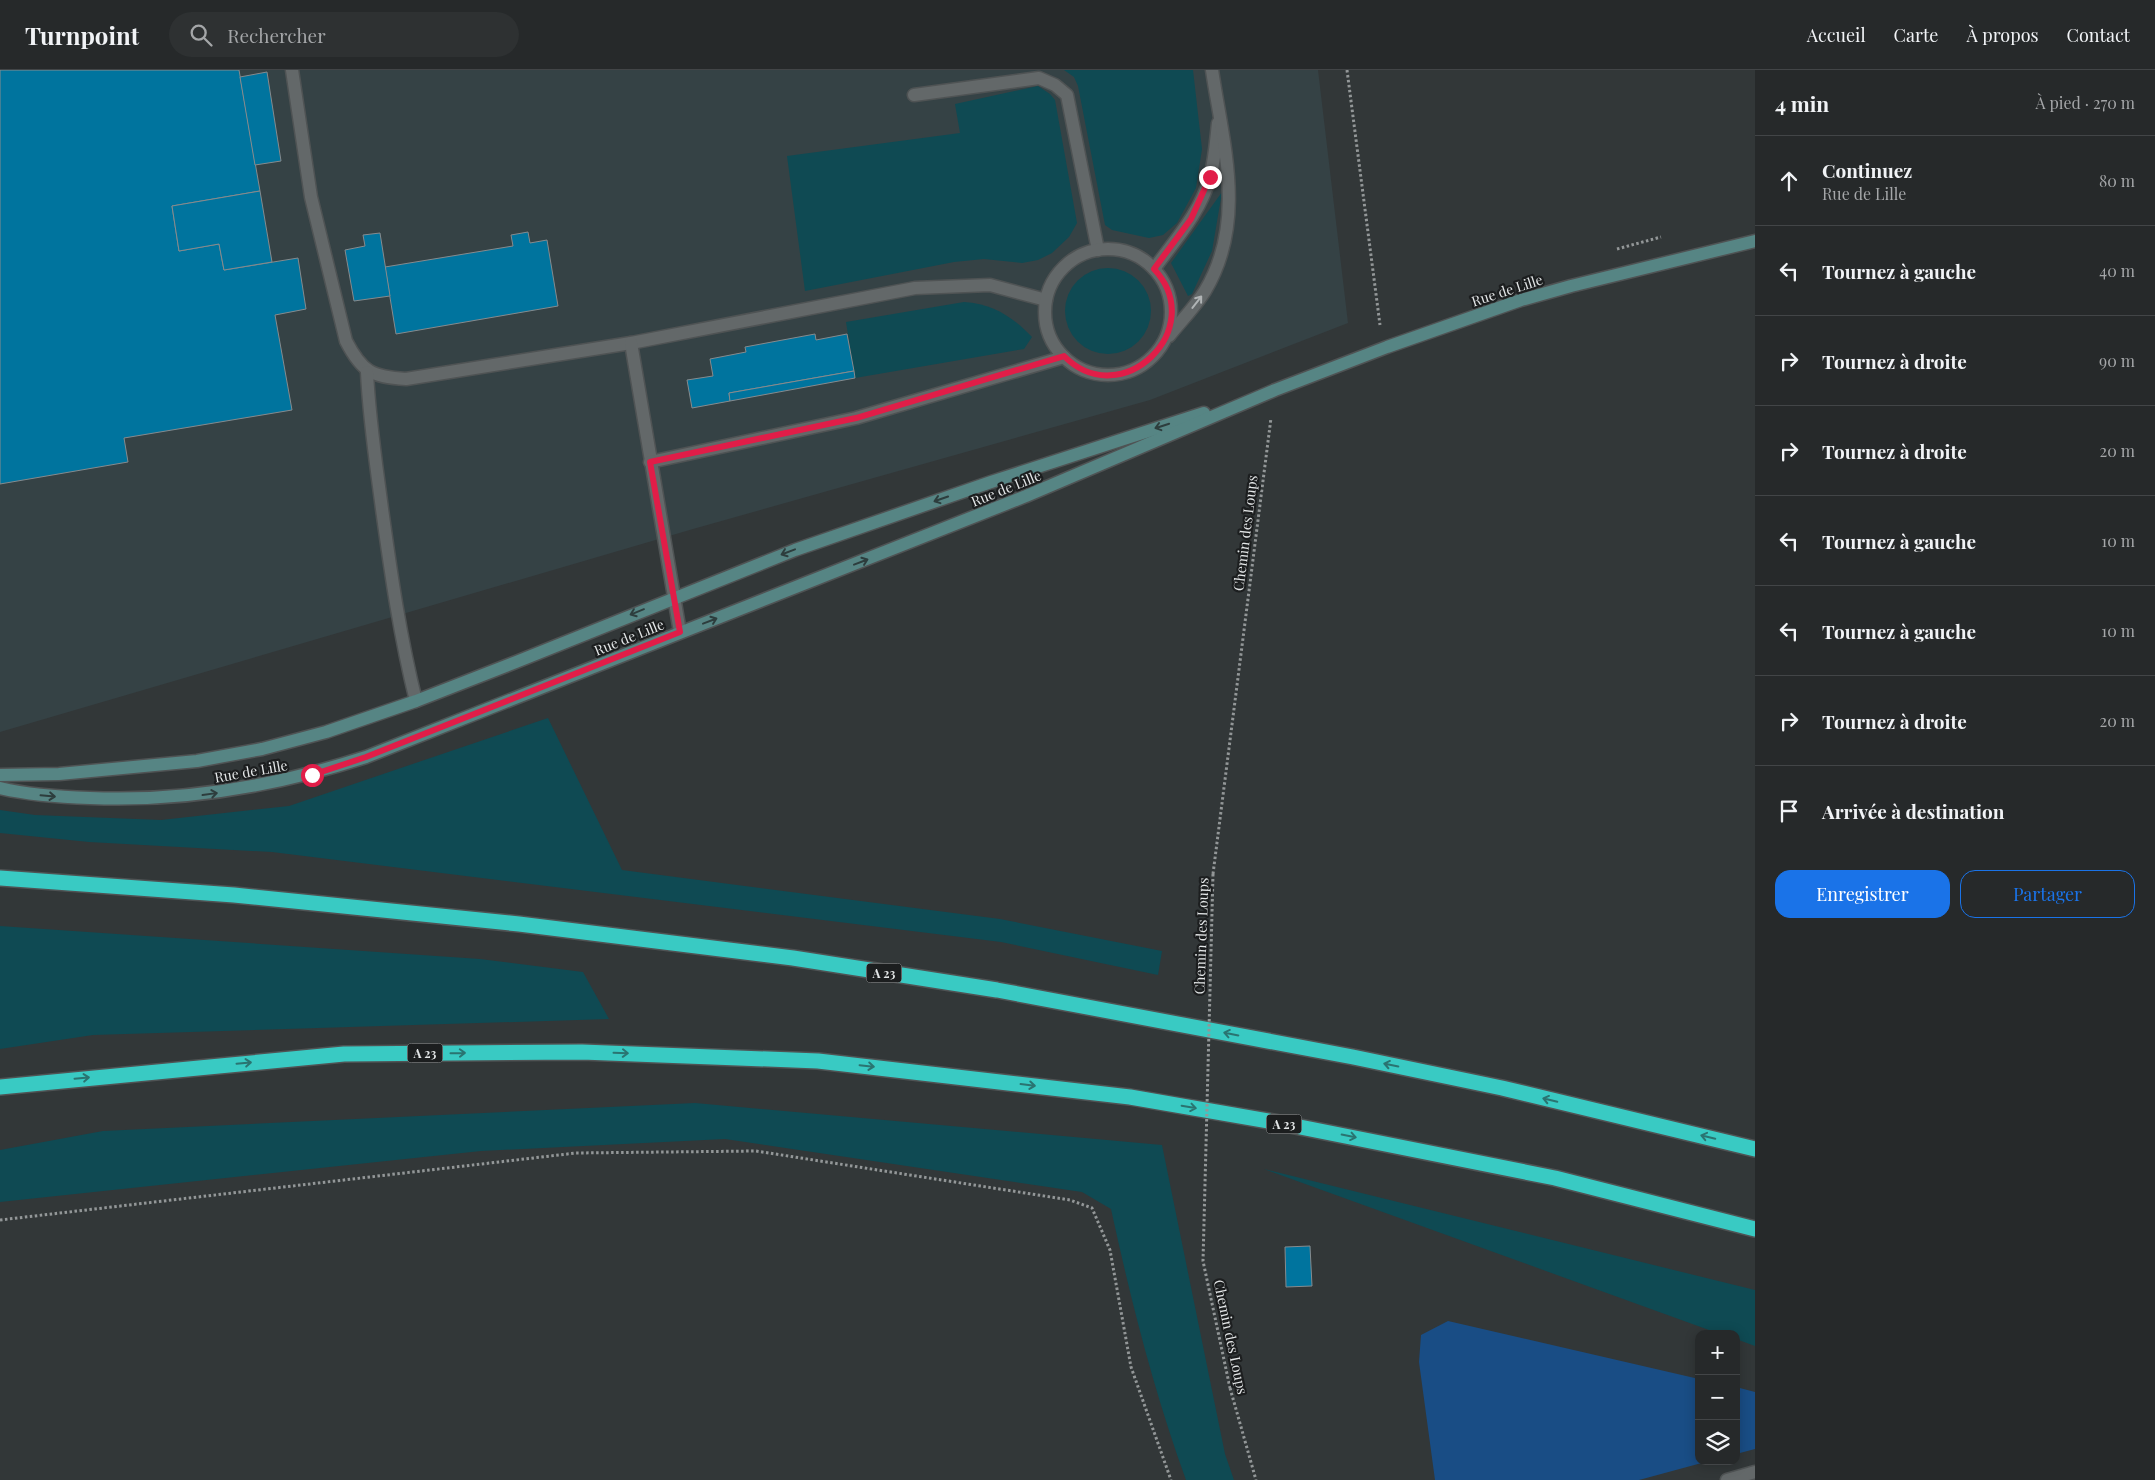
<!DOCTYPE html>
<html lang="fr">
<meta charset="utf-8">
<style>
:root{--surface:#26292a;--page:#2e3132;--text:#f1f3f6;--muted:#a4a6a8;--line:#424547;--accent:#1a73e8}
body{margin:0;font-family:"Playfair Display",serif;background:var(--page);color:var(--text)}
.controls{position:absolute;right:15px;bottom:15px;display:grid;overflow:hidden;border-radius:10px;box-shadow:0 2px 12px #0003}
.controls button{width:45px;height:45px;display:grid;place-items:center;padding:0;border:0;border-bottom:1px solid var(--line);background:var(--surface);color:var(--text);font:25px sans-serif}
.stop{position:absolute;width:15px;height:15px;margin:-11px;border:4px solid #e11d48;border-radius:50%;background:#fff}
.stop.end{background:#e11d48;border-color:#fff;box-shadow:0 1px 5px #0008}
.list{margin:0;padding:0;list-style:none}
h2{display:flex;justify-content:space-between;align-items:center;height:65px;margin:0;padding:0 20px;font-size:21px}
h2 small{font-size:16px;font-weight:400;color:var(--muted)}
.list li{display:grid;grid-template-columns:32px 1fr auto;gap:15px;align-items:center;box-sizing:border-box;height:90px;padding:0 20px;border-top:1px solid var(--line)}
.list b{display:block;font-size:19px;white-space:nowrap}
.list p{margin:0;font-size:16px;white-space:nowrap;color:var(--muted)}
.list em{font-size:16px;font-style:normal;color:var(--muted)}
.actions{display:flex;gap:10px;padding:15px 20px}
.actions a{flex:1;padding:11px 0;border:1px solid var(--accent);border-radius:15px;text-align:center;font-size:18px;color:var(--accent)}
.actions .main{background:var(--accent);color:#fff}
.icon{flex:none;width:28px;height:28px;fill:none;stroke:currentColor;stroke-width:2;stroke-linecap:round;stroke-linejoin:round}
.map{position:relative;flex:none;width:1755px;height:1410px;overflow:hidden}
header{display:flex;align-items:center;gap:30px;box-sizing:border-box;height:70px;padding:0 25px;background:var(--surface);border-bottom:1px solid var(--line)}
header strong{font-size:24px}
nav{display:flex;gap:28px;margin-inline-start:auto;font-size:18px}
.search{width:350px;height:45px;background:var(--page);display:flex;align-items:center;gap:12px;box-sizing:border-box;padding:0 18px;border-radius:28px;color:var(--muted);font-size:19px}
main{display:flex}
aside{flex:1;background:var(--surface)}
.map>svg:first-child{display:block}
.built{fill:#354245}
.green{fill:#0f4a53}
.water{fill:#194d85}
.building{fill:#00749e;stroke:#868b8e}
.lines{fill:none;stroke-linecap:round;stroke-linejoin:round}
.service-casing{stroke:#4f5354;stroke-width:15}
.secondary-casing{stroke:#4f5354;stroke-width:15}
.motorway-casing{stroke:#4f5354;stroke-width:18}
.path{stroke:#939798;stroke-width:3;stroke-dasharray:2.5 2.5;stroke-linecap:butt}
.service{stroke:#636869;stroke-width:12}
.secondary{stroke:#568584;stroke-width:12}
.motorway{stroke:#39cac3;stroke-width:15}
.path-bridge{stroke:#939798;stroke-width:3;stroke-dasharray:2.5 2.5;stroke-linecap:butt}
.oneway{stroke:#b0b4b5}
.oneway2{stroke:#2d3d3d}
.oneway3{stroke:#2a7471}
.route{stroke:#e11d48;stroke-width:6}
.labels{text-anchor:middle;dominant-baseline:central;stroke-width:4.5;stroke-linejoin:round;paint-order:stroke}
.shield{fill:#1c1e1f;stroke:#a8abac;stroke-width:1}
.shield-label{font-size:12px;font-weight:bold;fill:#e4e7e8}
.street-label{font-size:14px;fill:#e4e7e8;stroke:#1c1e1f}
</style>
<header>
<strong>Turnpoint</strong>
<div class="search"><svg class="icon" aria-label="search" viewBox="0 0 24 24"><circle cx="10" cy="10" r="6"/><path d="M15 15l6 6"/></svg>Rechercher</div>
<nav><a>Accueil</a><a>Carte</a><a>À propos</a><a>Contact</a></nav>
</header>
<main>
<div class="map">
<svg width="1755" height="1410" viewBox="0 0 1755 1410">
<rect width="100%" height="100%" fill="#323738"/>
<path class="built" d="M0 0H1318L1348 253 1150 330 693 459 0 662Z"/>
<g class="green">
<path d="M1064 0H1193L1202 79 1196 118 1177 153 1163 165 1149 168 1112 160 1105 155 1078 16 1074 7Z"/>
<path d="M1038 16 1050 24 1055 30 1077 153 1069 167 1052 183 1038 190 1022 193 984 189 954 192 805 221 787 86 960 63 955 34Z"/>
<path d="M1222 122 1212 181 1192 224 1188 226 1171 193Z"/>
<circle cx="1108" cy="241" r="43"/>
<path d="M964 232C993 234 1013 247 1032 267L1024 279 855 308 846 252Z"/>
<path d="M548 648 622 800 1000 849 1162 881 1158 905 1001 872 272 782 89 772 0 763V740L35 745 161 750 289 736Z"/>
<path d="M0 856 480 889 583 902 609 949 93 965 0 979Z"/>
<path d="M695 1033 1162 1075 1225 1384 1234 1410H1186C1154 1322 1131 1231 1111 1139L1082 1122 725 1069 481 1081 0 1132V1080L103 1061Z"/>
<path d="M1264 1099 1755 1220V1276L1736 1269V1264H1720Z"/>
</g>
<g class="water">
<path d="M1448 1251 1699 1309V1391H1709L1639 1410H1435L1419 1292 1421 1265Z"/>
<path d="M1736 1317 1755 1322V1379L1736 1384Z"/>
</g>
<g class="building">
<path d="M0 0H239L260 121 172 136 179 181 219 174 224 200 298 188 306 239 275 245 292 340 124 368 128 392 0 414Z"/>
<path d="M267 2 281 91 255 95 240 7Z"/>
<path d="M260 121 272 192 224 200 219 174 179 181 172 136Z"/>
<path d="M528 162 530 173 547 170 558 236 396 264 385 197 513 176 511 165Z"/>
<path d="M380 163 390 226 354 231 345 180 365 176 363 165Z"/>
<path d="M815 264 816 270 847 264 854 301 729 323 730 331 692 338 687 310 713 306 710 289 746 282 745 277Z"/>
<path d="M854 301 855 308 730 331 729 323Z"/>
<path d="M1310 1176 1312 1216 1286 1217 1285 1177Z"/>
</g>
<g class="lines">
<g class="service-casing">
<g id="service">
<path d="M292 0 311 127 346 271C362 302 372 307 406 309L631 273 915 218 990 215 1046 230"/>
<path d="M914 25 1039 8 1055 15 1067 25 1098 180"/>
<circle cx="1108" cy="242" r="63"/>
<path d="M1154 199C1175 170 1201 142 1210 107 1215 89 1216 71 1218 53"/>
<path d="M1169 266C1181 251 1195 237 1205 221 1247 151 1223 74 1212 0"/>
<path d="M631 273 680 562"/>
<path d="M367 302C369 348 376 393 382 439 391 504 400 567 416 631"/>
<path d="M650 392 856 348 1064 287"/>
<path d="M1727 1410 1755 1402"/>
</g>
</g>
<g class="secondary-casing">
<g id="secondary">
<path d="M0 705 59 704 197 691 262 679 326 662 416 631 516 592 795 480 991 412 1204 343"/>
<path d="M0 718C30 725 60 727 90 728 185 732 276 716 366 687L1026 426 1275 320 1387 277 1521 230 1571 216 1755 171"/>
</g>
</g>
<g class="motorway-casing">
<g id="motorway">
<path d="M0 808 234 825 519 854 793 888 997 920 1353 987 1502 1018 1755 1079"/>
<path d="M0 1017 344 984 582 982 818 991 1130 1027 1280 1053 1555 1108 1755 1159"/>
</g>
</g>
<g class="path">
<path d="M1347 0 1380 255"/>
<path d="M1617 179 1661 167"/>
<path d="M1213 804 1271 348"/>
<path d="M0 1150 576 1083 756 1081 1070 1130 1092 1138 1110 1180 1131 1297 1171 1410"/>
<path d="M1230 1318 1256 1410"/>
</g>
<use href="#service" class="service"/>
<use href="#secondary" class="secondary"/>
<use href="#motorway" class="motorway"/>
<path class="path-bridge" d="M1213 804 1203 1191 1230 1318"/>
</g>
<defs><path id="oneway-shaft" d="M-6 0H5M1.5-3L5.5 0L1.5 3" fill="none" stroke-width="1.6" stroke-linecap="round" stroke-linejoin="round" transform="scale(1.25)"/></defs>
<use class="oneway" href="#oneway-shaft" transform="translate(1197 232) rotate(-52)"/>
<g class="oneway2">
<use href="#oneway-shaft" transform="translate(1162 356) rotate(162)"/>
<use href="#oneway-shaft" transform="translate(941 429) rotate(161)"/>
<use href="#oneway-shaft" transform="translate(788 482) rotate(159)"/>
<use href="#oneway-shaft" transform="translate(861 492) rotate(-21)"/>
<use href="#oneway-shaft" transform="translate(637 542) rotate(158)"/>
<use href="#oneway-shaft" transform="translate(710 551) rotate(-21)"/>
<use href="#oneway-shaft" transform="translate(210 724) rotate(-8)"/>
<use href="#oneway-shaft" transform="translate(48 726) rotate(5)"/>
</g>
<g class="oneway3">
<use href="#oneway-shaft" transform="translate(1231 964) rotate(-169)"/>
<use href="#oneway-shaft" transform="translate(458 983) rotate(-1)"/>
<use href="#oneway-shaft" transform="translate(621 983) rotate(2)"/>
<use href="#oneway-shaft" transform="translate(244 993) rotate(-5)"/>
<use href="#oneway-shaft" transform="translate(1391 995) rotate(-168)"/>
<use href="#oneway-shaft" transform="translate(867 996) rotate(6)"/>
<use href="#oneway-shaft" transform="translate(82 1008) rotate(-5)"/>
<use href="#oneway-shaft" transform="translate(1028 1015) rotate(7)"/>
<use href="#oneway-shaft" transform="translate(1550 1030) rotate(-167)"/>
<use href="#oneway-shaft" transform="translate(1189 1037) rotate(10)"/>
<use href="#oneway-shaft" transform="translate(1349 1066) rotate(11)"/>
<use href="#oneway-shaft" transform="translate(1708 1067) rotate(-166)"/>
</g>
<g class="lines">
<path class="route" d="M312 705 366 687 680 562 650 392 856 348 1064 286C1121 344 1210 259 1154 199L1191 149 1210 107"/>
</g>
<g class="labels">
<g class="shield">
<rect x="866.5" y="893.5" width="35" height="19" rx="4"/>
<rect x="407.5" y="973.5" width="35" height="19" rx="4"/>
<rect x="1266.5" y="1044.5" width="35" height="19" rx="4"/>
</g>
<g class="shield-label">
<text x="884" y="903">A 23</text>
<text x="425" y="983">A 23</text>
<text x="1284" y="1054">A 23</text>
</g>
<g class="street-label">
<text transform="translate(1507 220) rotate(-18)">Rue de Lille</text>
<text transform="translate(1006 418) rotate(-22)">Rue de Lille</text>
<text transform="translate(1245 463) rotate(-83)">Chemin des Loups</text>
<text transform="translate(629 567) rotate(-22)">Rue de Lille</text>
<text transform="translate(251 701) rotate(-10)">Rue de Lille</text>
<text transform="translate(1201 866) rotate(-88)">Chemin des Loups</text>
<text transform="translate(1231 1267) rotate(78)">Chemin des Loups</text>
</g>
</g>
</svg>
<div class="controls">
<button>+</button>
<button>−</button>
<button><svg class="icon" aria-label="layers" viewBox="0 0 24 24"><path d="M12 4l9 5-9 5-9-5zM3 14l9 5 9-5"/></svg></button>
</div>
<div class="stop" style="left:312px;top:705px"></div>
<div class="stop end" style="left:1210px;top:107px"></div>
</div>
<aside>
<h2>4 min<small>À pied · 270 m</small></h2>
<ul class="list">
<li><svg class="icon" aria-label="ahead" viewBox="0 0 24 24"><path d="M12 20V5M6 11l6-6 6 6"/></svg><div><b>Continuez</b><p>Rue de Lille</p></div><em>80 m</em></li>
<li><svg class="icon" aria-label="left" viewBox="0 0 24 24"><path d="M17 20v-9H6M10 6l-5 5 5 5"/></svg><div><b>Tournez à gauche</b></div><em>40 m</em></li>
<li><svg class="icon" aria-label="right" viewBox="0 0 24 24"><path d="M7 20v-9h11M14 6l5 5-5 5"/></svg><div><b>Tournez à droite</b></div><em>90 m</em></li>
<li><svg class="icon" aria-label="right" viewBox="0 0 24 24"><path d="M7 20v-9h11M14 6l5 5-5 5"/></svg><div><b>Tournez à droite</b></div><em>20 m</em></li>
<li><svg class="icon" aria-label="left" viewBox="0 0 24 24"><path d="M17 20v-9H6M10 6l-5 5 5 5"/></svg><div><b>Tournez à gauche</b></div><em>10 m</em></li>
<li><svg class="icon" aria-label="left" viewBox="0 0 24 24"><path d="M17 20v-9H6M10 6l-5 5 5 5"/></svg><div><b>Tournez à gauche</b></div><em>10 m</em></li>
<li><svg class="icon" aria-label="right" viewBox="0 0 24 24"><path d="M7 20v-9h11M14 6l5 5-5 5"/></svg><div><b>Tournez à droite</b></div><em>20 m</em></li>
<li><svg class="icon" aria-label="arrive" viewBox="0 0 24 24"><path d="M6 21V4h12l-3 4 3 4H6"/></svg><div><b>Arrivée à destination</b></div></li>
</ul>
<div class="actions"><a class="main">Enregistrer</a><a>Partager</a></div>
</aside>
</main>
